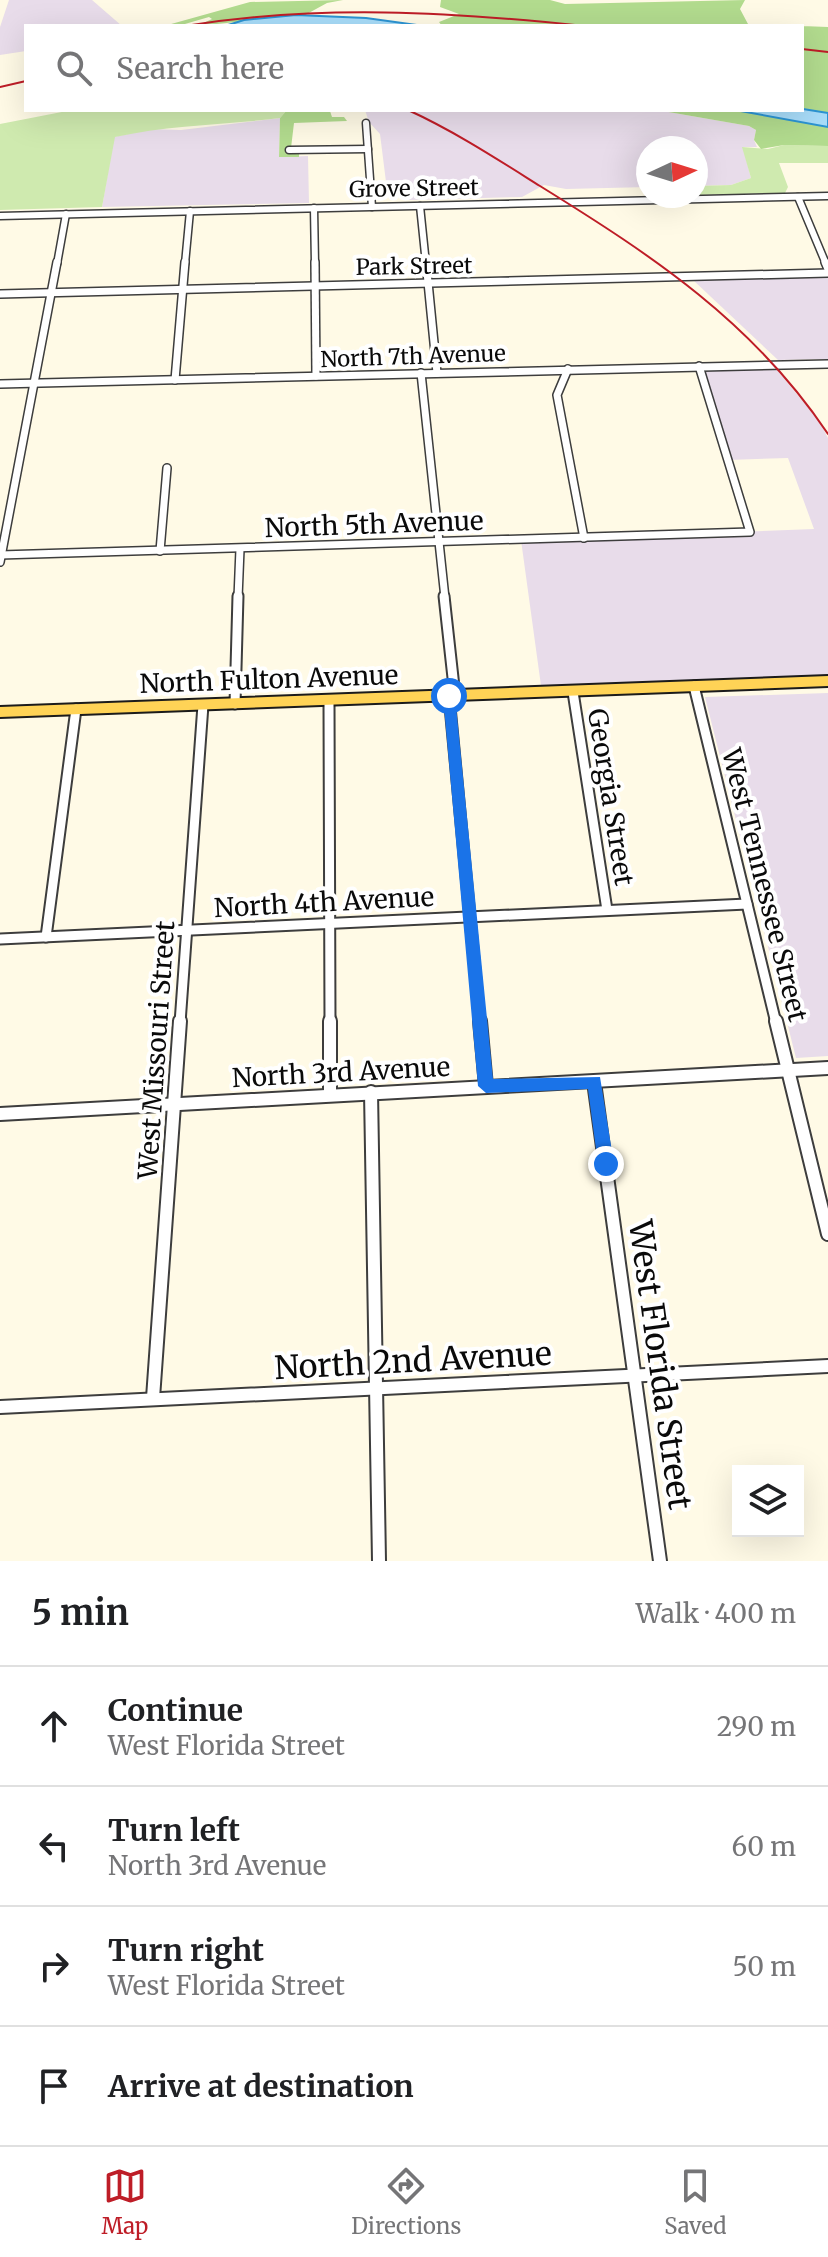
<!DOCTYPE html>
<meta charset="utf-8">
<style>
:root{--surface:#fff;--page:#f6f6f6;--text:#202124;--muted:#757577;--line:#e0e0e0;--accent:#be1d27}
body{margin:0;font-family:Merriweather,serif;background:var(--page);color:var(--text)}
.controls{position:absolute;right:24px;bottom:24px;display:grid;overflow:hidden;border-radius:0px;box-shadow:0 8px 32px #0002}
.controls button{width:72px;height:72px;display:grid;place-items:center;padding:0;border:0;border-bottom:2px solid var(--line);background:var(--surface);color:var(--text);font:40px sans-serif}
.compass{position:absolute;left:636px;top:136px;width:72px;height:72px;border-radius:50%;background:var(--surface);box-shadow:0 8px 32px #0002;rotate:86deg}
.stop{position:absolute;width:24px;height:24px;margin:-18px;border:6px solid #1a73e8;border-radius:50%;background:#fff}
.stop.end{background:#1a73e8;border-color:#fff;box-shadow:0 2px 8px #0008}
.list{margin:0;padding:0;list-style:none}
h2{display:flex;justify-content:space-between;align-items:center;height:104px;margin:0;padding:0 32px;font-size:34px}
h2 small{font-size:26px;font-weight:400;color:var(--muted)}
.list li{display:grid;grid-template-columns:52px 1fr auto;gap:24px;align-items:center;box-sizing:border-box;height:120px;padding:0 32px;border-top:2px solid var(--line)}
.list b{display:block;font-size:30px;white-space:nowrap}
.list p{margin:0;font-size:26px;white-space:nowrap;color:var(--muted)}
.list em{font-size:26px;font-style:normal;color:var(--muted)}
.icon{flex:none;width:44px;height:44px;fill:none;stroke:currentColor;stroke-width:2;stroke-linecap:round;stroke-linejoin:round}
.map{position:relative;flex:none;width:828px;height:1561px;overflow:hidden}
.search{position:absolute;background:var(--surface);box-shadow:0 8px 32px #0002;left:24px;right:24px;top:24px;height:88px;display:flex;align-items:center;gap:20px;box-sizing:border-box;padding:0 28px;border-radius:0px;color:var(--muted);font-size:30px}
.sheet{height:584px;background:var(--surface)}
nav{display:flex;justify-content:space-around;align-items:center;box-sizing:border-box;height:112px;border-top:2px solid var(--line);background:var(--surface);font-size:22px;color:var(--muted)}
nav a{display:grid;justify-items:center;gap:4px}
nav .on{color:var(--accent)}
.map>svg:first-child{display:block}
.industrial{fill:#e8dcea}
.green{fill:#cfeaaf}
.forest{fill:#b2db8e}
.water{fill:#a8dcf9;stroke:#2c94d3;stroke-width:2}
.lines{fill:none;stroke-linecap:round;stroke-linejoin:round}
.minor-far3-casing{stroke:#3d3d3d;stroke-width:9}
.minor-far2-casing{stroke:#3d3d3d;stroke-width:10}
.minor-far1-casing{stroke:#3d3d3d;stroke-width:13}
.minor-casing{stroke:#3d3d3d;stroke-width:16}
.primary-casing{stroke:#1b1b1b;stroke-width:4}
.minor-far3{stroke:#fff;stroke-width:6}
.minor-far2{stroke:#fff;stroke-width:7}
.minor-far1{stroke:#fff;stroke-width:9}
.minor{stroke:#fff;stroke-width:12}
.primary{fill:#ffd356;fill-rule:evenodd}
.rail{stroke:#be1d27;stroke-width:2}
.route{fill:#1a73e8}
.labels{text-anchor:middle;dominant-baseline:central;stroke-width:8;stroke-linejoin:round;paint-order:stroke}
.far-street-label{font-size:22px;fill:#0a0a0a;stroke:#fff}
.street-label{font-size:26px;fill:#0a0a0a;stroke:#fff}
.near-street-label{font-size:32px;fill:#0a0a0a;stroke:#fff}
</style>
<div class="map">
<svg width="828" height="1561" viewBox="0 0 828 1561">
<rect width="100%" height="100%" fill="#fffae6"/>
<g class="industrial">
<path d="M9 0H92L122 26H26V51L0 55V27Z"/>
<path d="M365 110H657L749 126 756 130 754 140 757 147H743L751 178 731 185 696 186V148H648V187L566 189 544 185 522 197 409 200 387 190 380 134 369 122Z"/>
<path d="M280 118 279 157 308 156 309 203 102 207 114 137 150 129 181 130Z"/>
<path d="M828 277V359L778 360 693 280Z"/>
<path d="M773 365 819 421 828 438V681L542 693 521 540 814 529 788 458 728 460 699 366Z"/>
<path d="M828 693V1056L796 1058 705 697Z"/>
</g>
<g class="green">
<path d="M72 110H287L280 118C225 125 168 125 115 137L102 207 0 210V124Z"/>
<path d="M784 145 828 146V163H779L788 187 785 193 696 195V186L731 185 751 178 742 147 768 149Z"/>
</g>
<g class="forest">
<path d="M343 0 327 3 305 15 197 26 212 19 209 17 178 26H164L250 2Z"/>
<path d="M441 0H550L565 4 745 0 740 9 748 24 828 27V113L802 109V26H442L439 22 459 14 440 7Z"/>
<path d="M287 110 330 111 332 117H344L347 121 294 123 291 148 299 152V157H279L280 118Z"/>
<path d="M657 110H735L828 127V146L784 145 761 149 754 140 756 130 749 126Z"/>
</g>
<g class="water">
<path d="M296 15 366 18 424 26H225L244 20Z"/>
<path d="M803 109 828 113V127L735 110Z"/>
</g>
<g class="lines">
<g class="minor-far3-casing">
<g id="minor-far3">
<path d="M366 123 372 207"/>
<path d="M289 150 368 149"/>
<path d="M798 197 826 264"/>
<path d="M420 206 426 264"/>
<path d="M314 208 315 264"/>
<path d="M0 216 828 196"/>
<path d="M57 264 66 214"/>
<path d="M185 264 190 211"/>
</g>
</g>
<g class="minor-far2-casing">
<g id="minor-far2">
<path d="M315 262 316 376"/>
<path d="M426 262 437 373"/>
<path d="M825 262 828 269"/>
<path d="M0 294 828 273"/>
<path d="M568 369 557 395 584 538"/>
<path d="M421 373 445 598"/>
<path d="M175 380 185 262"/>
<path d="M0 384 828 364"/>
<path d="M160 551 167 468"/>
<path d="M0 555 750 532 699 366"/>
<path d="M0 562 57 262"/>
<path d="M238 598 240 549"/>
</g>
</g>
<g class="minor-far1-casing">
<g id="minor-far1">
<path d="M444 596 455 696"/>
<path d="M694 686 776 1023"/>
<path d="M573 692 607 910"/>
<path d="M449 696 480 1023"/>
<path d="M329 702 330 1023"/>
<path d="M235 704 238 596"/>
<path d="M46 937 76 709"/>
<path d="M0 939 747 904"/>
<path d="M180 1023 203 705"/>
</g>
</g>
<g class="minor-casing">
<g id="minor">
<path d="M330 1021V1094"/>
<path d="M480 1021 486 1086"/>
<path d="M776 1021 828 1234"/>
<path d="M594 1082 660 1561"/>
<path d="M371 1092 379 1561"/>
<path d="M0 1114 828 1068"/>
<path d="M153 1398 180 1021"/>
<path d="M0 1407 828 1366"/>
</g>
</g>
<g class="primary-casing">
<path id="primary" d="M828 676V686L0 717V707Z"/>
</g>
<use href="#minor-far3" class="minor-far3"/>
<use href="#minor-far2" class="minor-far2"/>
<use href="#minor-far1" class="minor-far1"/>
<use href="#minor" class="minor"/>
<use href="#primary" class="primary"/>
<g class="rail">
<path d="M185 26C319 4 451 12 585 26"/>
<path d="M802 49 828 52"/>
<path d="M0 87 26 81"/>
<path d="M408 110C454 131 497 159 540 186 653 256 753 322 828 434"/>
</g>
</g>
<path class="route" d="M449 692 455 696 493 1079 600 1077 614 1164 606 1172 598 1164 588 1089 486 1093 478 1086 443 696Z"/>
<g class="labels">
<g class="far-street-label">
<text transform="translate(414 188) rotate(-1)">Grove Street</text>
<text transform="translate(414 266) rotate(-1)">Park Street</text>
<text transform="translate(413 356) rotate(-2)">North 7th Avenue</text>
</g>
<g class="street-label">
<text transform="translate(374 524) rotate(-2)">North 5th Avenue</text>
<text transform="translate(269 679) rotate(-2)">North Fulton Avenue</text>
<text transform="translate(611 797) rotate(81)">Georgia Street</text>
<text transform="translate(765 885) rotate(76)">West Tennessee Street</text>
<text transform="translate(324 902) rotate(-3)">North 4th Avenue</text>
<text transform="translate(156 1050) rotate(-86)">West Missouri Street</text>
<text transform="translate(341 1072) rotate(-3)">North 3rd Avenue</text>
</g>
<g class="near-street-label">
<text transform="translate(413 1361) rotate(-3)">North 2nd Avenue</text>
<text transform="translate(660 1365) rotate(82)">West Florida Street</text>
</g>
</g>
</svg>
<div class="controls">
<button><svg class="icon" aria-label="layers" viewBox="0 0 24 24"><path d="M12 4l9 5-9 5-9-5zM3 14l9 5 9-5"/></svg></button>
</div>
<svg class="compass" viewBox="-18 -18 36 36"><path d="M0-13l5 13h-10z" fill="#e53935"/><path d="M0 13l5-13h-10z" fill="#757577"/></svg>
<div class="stop" style="left:449px;top:696px"></div>
<div class="stop end" style="left:606px;top:1164px"></div>
<div class="search"><svg class="icon" aria-label="search" viewBox="0 0 24 24"><circle cx="10" cy="10" r="6"/><path d="M15 15l6 6"/></svg>Search here</div>
</div>
<section class="sheet">
<h2>5 min<small>Walk · 400 m</small></h2>
<ul class="list">
<li><svg class="icon" aria-label="ahead" viewBox="0 0 24 24"><path d="M12 20V5M6 11l6-6 6 6"/></svg><div><b>Continue</b><p>West Florida Street</p></div><em>290 m</em></li>
<li><svg class="icon" aria-label="left" viewBox="0 0 24 24"><path d="M17 20v-9H6M10 6l-5 5 5 5"/></svg><div><b>Turn left</b><p>North 3rd Avenue</p></div><em>60 m</em></li>
<li><svg class="icon" aria-label="right" viewBox="0 0 24 24"><path d="M7 20v-9h11M14 6l5 5-5 5"/></svg><div><b>Turn right</b><p>West Florida Street</p></div><em>50 m</em></li>
<li><svg class="icon" aria-label="arrive" viewBox="0 0 24 24"><path d="M6 21V4h12l-3 4 3 4H6"/></svg><div><b>Arrive at destination</b></div></li>
</ul>
</section>
<nav>
<a class="on"><svg class="icon" aria-label="map" viewBox="0 0 24 24"><path d="M3 6l6-2 6 2 6-2v14l-6 2-6-2-6 2zM9 4v14M15 6v14"/></svg>Map</a>
<a><svg class="icon" aria-label="directions" viewBox="0 0 24 24"><path d="M12 3l9 9-9 9-9-9zM9 14v-3h6M13 9l2 2-2 2"/></svg>Directions</a>
<a><svg class="icon" aria-label="saved" viewBox="0 0 24 24"><path d="M7 4h10v16l-5-4-5 4z"/></svg>Saved</a>
</nav>
